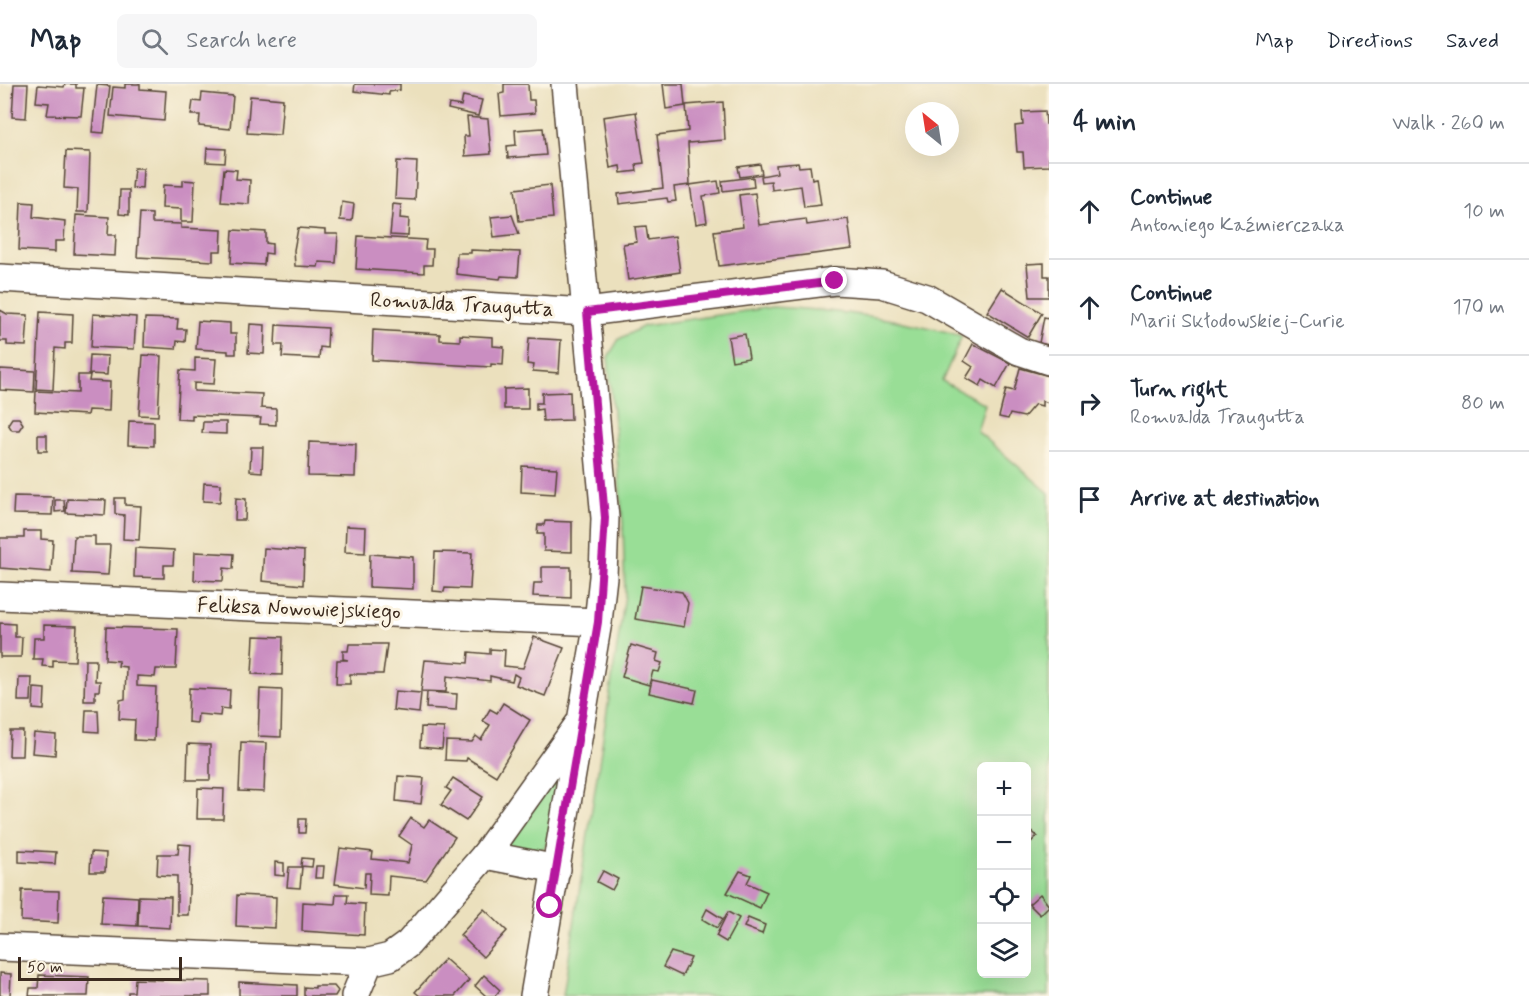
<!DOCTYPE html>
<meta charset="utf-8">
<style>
:root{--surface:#fff;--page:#f6f6f7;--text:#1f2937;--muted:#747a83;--line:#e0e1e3}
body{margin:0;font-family:Mynerve,sans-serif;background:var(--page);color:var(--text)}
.controls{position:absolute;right:18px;bottom:18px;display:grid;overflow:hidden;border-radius:9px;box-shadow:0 6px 24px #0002}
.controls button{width:54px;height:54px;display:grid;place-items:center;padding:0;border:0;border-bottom:2px solid var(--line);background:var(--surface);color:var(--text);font:30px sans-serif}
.compass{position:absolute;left:905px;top:18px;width:54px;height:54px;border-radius:50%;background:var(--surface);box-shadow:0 6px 24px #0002;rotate:330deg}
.scale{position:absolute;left:18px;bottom:15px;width:164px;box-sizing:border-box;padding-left:6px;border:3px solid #3b2a1e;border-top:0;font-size:16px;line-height:21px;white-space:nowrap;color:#3b2a1e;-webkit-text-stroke:4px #fcf5e5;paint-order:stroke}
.stop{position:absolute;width:18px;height:18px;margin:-14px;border:4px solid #b5179e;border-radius:50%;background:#fff}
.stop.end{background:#b5179e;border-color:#fff;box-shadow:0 2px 6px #0008}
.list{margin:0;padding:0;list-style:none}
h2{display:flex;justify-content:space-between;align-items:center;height:78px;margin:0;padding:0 24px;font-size:26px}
h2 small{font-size:20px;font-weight:400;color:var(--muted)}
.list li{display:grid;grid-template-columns:39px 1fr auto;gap:18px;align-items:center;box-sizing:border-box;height:96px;padding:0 24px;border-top:2px solid var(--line)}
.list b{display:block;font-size:22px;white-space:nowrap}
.list p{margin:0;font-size:20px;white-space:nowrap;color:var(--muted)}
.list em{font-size:20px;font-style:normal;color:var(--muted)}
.icon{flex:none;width:33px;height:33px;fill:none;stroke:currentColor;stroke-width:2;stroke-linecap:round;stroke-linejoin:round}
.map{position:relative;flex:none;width:1049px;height:912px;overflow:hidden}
header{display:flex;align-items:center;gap:36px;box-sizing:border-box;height:84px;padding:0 30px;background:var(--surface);border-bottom:2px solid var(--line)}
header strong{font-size:28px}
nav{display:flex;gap:33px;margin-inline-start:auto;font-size:21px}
.search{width:420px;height:54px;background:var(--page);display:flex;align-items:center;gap:15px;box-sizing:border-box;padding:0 21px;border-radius:9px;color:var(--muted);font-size:22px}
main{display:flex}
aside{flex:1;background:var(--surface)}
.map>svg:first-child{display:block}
.green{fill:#99de96;stroke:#6a845a;stroke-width:1.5;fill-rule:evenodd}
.building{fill:#ca8ec1}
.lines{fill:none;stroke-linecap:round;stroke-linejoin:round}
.minor-casing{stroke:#554536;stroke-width:30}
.minor{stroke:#fff;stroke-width:27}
.route{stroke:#b5179e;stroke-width:8}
.labels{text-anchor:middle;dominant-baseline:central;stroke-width:6;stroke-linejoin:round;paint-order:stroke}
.street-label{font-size:21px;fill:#3b2a1e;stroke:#fcf5e5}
</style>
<header>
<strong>Map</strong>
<div class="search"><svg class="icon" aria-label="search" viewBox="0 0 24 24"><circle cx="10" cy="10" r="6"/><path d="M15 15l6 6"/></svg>Search here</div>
<nav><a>Map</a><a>Directions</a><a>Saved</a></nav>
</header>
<main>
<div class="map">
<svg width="1049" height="912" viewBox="0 0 1049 912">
<rect width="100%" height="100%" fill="#fcf5e5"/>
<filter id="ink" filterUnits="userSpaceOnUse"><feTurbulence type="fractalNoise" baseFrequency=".0167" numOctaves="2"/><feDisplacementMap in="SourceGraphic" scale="12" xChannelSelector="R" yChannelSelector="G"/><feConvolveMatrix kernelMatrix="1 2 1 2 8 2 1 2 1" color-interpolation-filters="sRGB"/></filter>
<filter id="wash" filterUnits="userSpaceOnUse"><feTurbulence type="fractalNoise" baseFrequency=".008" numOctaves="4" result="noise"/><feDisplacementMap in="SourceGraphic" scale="24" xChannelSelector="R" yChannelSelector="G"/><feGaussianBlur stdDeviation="1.35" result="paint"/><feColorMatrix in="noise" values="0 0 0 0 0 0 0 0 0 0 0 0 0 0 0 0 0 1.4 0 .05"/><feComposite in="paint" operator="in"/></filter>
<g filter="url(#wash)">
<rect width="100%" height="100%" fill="#ebe0bd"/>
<g class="green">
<path d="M772 223C837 226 900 234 962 252L942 297 985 320 977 347 1049 409V912H563L625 511 623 440 608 273 619 255 644 242ZM982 682H1026V890H982Z"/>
<path d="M562 683 548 757 544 764 534 769 504 764Z"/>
</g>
<g id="blocks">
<g class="building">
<path d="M14 0H28L26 34 12 33Z"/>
<path d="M65 0H76V4H84L81 32 47 31 49 19 36 18 38 1 64 3Z"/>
<path d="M125 0H140V5L166 7 164 37 110 32 113 3 125 4Z"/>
<path d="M355 0H400V6L389 8V11L354 7Z"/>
<path d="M504 0H528L529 16H534L535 29 501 32 499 10 504 9Z"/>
<path d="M663 0H683L685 22 666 25Z"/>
<path d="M97 1 110 2 104 49 92 48Z"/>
<path d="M202 9 233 12 230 45 199 42 200 31H191L193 17 201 18Z"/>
<path d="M250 12 283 15 280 51 247 49Z"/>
<path d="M463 12 482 16 478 32 448 25 449 20 461 22Z"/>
<path d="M723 18 725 56 688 59 690 101 674 103 676 117 668 118 667 114 619 120 618 110 663 104 657 51 688 47 686 21Z"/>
<path d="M1045 27 1046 40 1049 39V82L1024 83 1023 68H1017L1015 42 1023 41 1022 28Z"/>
<path d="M636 28 644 79 636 80 637 87 621 89 620 82 610 84 603 33Z"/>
<path d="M467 33 488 35 491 70 465 72 464 52H469Z"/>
<path d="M543 44 546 71 508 74 507 62 516 61 515 46Z"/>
<path d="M207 64 226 65 225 79 206 78Z"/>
<path d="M66 67 90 68 88 128H77L78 105 64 104Z"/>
<path d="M397 77 417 78 415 116 395 115Z"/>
<path d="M798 79 799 83 810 82 812 95 817 94 821 121 804 123 801 102 772 106 771 97 762 98 761 92 777 89 776 81Z"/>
<path d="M760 80 762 90 740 93 738 83Z"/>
<path d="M134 84H143L142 105 132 104Z"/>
<path d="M224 85 237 86 236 95 250 96 249 120 221 118Z"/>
<path d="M753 93 754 103 723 107 722 97Z"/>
<path d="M183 96 195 97 193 138H181V125L162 124 163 101 183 102Z"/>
<path d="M718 97 720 109 703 112 707 138 696 140 690 101Z"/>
<path d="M550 101 553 134 519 137 515 105Z"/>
<path d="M120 106H129V131L119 130Z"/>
<path d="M755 109 759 141 806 135 807 141 848 135 852 165 719 182 714 147 743 143 739 111Z"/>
<path d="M21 118 34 119 33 133 65 137 64 157H55V168L19 166Z"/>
<path d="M342 118 354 120 352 137 340 136Z"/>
<path d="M393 120 401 121 400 134 409 135 408 152 390 151Z"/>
<path d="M140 129 152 130V139L181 140V144L222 146 221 167H213V177L137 173Z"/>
<path d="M76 131 109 133 108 151H116L115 172 74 170Z"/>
<path d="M512 131 519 150 494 153 491 133Z"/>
<path d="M646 142 648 156 675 152 680 188 628 196 623 160 637 158 635 143Z"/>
<path d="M298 144 325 146V150H338L336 179 319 178 318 183 295 182 294 166Z"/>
<path d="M233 146 266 148V159L272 160V170L265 169 264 181 231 179Z"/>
<path d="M358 152 426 156 425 165H433L432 181H424V189L356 185Z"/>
<path d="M471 166 520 168 518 193 501 192 500 195 456 190 457 169H471Z"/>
<path d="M1044 179V192H1049V213H1030L1027 180Z"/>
<path d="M1002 204 1042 229 1028 253 987 228Z"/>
<path d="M0 226 7 230 28 231 26 262 7 261V257H0Z"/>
<path d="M40 228 73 230 72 259H65V265L55 264 53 306 36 305Z"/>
<path d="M93 230 136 233 134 265 91 263Z"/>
<path d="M1044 233 1049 234V261L1039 259Z"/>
<path d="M145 234 178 235 177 245H186L185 258 177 257 176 265 144 263Z"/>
<path d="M198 237 230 239V250H236V270H228V267L196 265Z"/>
<path d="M250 240 265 241 264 270 248 269Z"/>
<path d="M276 241 328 244 327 264 320 263 319 275 282 273 283 261H275Z"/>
<path d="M373 246 440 250V256L460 257V251L493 253V262L504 263 503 281 491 280V283L372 276Z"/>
<path d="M745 250 749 274 732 277 728 253Z"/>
<path d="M529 254 561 256 559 289 533 287 534 281 527 280Z"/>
<path d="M973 260 1010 279 996 304 983 296 980 302 966 294 973 283 964 277Z"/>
<path d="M90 271 108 272 107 291 89 290Z"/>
<path d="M143 271 161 272 158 332 139 331Z"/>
<path d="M195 274 216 275 214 300 194 299V307L262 310 261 324 276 325V341L260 340 261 334 192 331V336L177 335 180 286 195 287Z"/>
<path d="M1020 284 1049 292V319L1042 317V322L1035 320 1024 333 1010 330 1008 335 999 333 1006 305 1014 307Z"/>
<path d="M0 285 35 287 34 308 0 306Z"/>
<path d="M78 291H90L89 297 110 298 109 327 88 326 87 331 35 328 36 307 78 309Z"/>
<path d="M528 304V325H504V305Z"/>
<path d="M570 308 571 336 543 337 542 325 536 326V319H542V309Z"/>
<path d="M12 334H19L23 340 19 346H12L8 340Z"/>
<path d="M129 337 154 338V362L128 361Z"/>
<path d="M203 338H226V350L202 349Z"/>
<rect x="38" y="351" width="9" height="16"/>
<path d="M309 358 356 360 355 393 308 392Z"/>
<path d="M251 363H263L262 388 250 387Z"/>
<path d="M522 382 557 384 555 410 521 408Z"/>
<path d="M204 399 221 400 220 418 203 417Z"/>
<path d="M14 412 53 413 52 431 13 430Z"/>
<path d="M115 414H125V421L141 422 139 456 123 455 124 431 115 430Z"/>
<path d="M236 414 246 415 245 436H235Z"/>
<path d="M67 415 106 416 105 431 66 429Z"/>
<path d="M55 416H64L65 427 55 428Z"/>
<path d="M545 437 572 438V468L544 467V450H537L538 441H544Z"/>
<path d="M346 442 366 443 365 469 345 468Z"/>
<path d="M24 447H41V455L53 456 51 488 0 484V454H24Z"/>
<path d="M74 452H95V461H110L108 491 72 489Z"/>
<path d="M135 464 174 466 173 481H164V494L134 493Z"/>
<path d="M264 464 304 467 303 501 262 497Z"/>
<path d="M195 468 234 470 233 485 224 484 223 497 194 496Z"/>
<path d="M435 468 472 469 470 505 445 504 444 508 433 507Z"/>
<path d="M370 470 413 473V505L369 503Z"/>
<path d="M542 483H571V514L533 512 534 499H542Z"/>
<path d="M641 502 682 508 688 519 684 543 635 535Z"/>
<path d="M0 539 15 540V553H22L21 573H0Z"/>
<path d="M44 541 77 542 75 577 53 576V583L42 582 43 575H33L34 554H44Z"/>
<path d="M106 543 178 545 176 585H156L155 593 137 592V602L156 603 154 657 134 656 135 636 119 635 120 616 125 615 126 583 118 582 119 577 105 576Z"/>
<path d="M254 552 283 553 282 591 252 590Z"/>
<path d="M534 553 564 564 545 612 516 601 519 593 514 590 512 597 490 592V597L447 592 446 608 421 607 425 576 468 579 469 568 490 570V565L505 566 504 582 523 584Z"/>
<path d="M349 560H387L383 590H350V600H336L337 576H348L343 575V567H348Z"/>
<path d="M631 561 658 569 656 577 662 579 659 588 653 587 649 601 622 593Z"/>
<path d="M85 576H96L95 597H100L99 607H95V617H84Z"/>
<path d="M19 594H32L31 617H18Z"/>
<path d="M652 596 697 606 694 619 649 609Z"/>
<path d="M34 604 45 605 44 626 33 625Z"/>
<path d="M189 604 230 606 229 625 221 624 220 632 198 630 197 639 188 638Z"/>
<path d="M260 605 282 606 281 653 258 652Z"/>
<path d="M395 607 421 609 419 629 393 626Z"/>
<path d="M427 608 457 610 456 626 426 624Z"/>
<path d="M503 619 530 636 496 692 467 674 466 677 445 676 446 657 472 658 476 652 481 656 490 641 483 637 490 625 497 629Z"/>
<path d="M86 626H98L99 648 85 647Z"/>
<path d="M421 643 444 644 442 665 420 663Z"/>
<path d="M10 647H23L22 672H9Z"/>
<path d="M34 649 56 651 55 671 32 669Z"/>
<path d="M241 658 266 659 264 708 239 707Z"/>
<path d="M188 660 210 661V696H187Z"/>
<path d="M398 692 424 694 421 720 396 717Z"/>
<path d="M453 694 483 713 466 737 441 721 451 707 446 704Z"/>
<path d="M198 704 224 705 223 735H197Z"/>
<path d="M411 734 424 743 429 736 455 753 426 796 389 792 388 812 369 811 370 789H365L364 804 335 800 340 764 373 768 372 775 408 779 412 761 399 752Z"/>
<path d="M299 735H306L305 749H299Z"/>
<path d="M1026 742 1037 752 1026 763Z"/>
<path d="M179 760 191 761 188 831H177V792L157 791 158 770H178Z"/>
<path d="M19 766 56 768 55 780 19 778Z"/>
<path d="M91 768 106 769 105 788H90Z"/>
<path d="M302 774 313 775 312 783 301 782Z"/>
<path d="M275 778 284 779V792L275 791Z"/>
<path d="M316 782H324L323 794H315Z"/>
<path d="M289 783H302L300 804 287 803Z"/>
<path d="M603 787 618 795 612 806 597 798Z"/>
<path d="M740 787 751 791 747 799 767 808 760 824 727 809Z"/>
<path d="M22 806 59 807 58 839 21 837Z"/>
<path d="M336 810H348L347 819 365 820 364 851 302 847 303 818 335 820Z"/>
<path d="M1040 810 1049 822 1040 831 1029 820Z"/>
<path d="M103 811 138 813 137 842 101 840Z"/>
<path d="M237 811 276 813 275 844 236 842Z"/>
<path d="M139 812 171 813 170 844 138 842Z"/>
<path d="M484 825 507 847 483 873 460 851Z"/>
<path d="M707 825 723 835 717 844 702 835Z"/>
<path d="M728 828 739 834 726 858 716 852Z"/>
<path d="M748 834 765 841 762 850 744 843Z"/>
<path d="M671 868 691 874 682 892 663 883Z"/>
<path d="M445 875 469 896 455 912H420L415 908Z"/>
<path d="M0 889 11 890 10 912H0Z"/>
<path d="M39 891 89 893 88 912H29L30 904H38Z"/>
<path d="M484 891 500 906 495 912H486L475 902Z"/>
<path d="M135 895 210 897V912H128V908H134Z"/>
<path d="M239 898 297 901V912H239Z"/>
<path d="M315 902H334L338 907 335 912H304V903L315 904Z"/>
</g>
</g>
</g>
<g filter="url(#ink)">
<use href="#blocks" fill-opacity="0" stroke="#554536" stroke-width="1.5"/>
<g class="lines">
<g class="minor-casing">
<g id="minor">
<path d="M0 194 587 228 835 197 882 200 927 214 1019 267 1049 277"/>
<path d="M0 512 598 538"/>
<path d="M485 771 557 785"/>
<path d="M0 863 369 878"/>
<path d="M355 912 369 878 390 873 408 860 485 771 578 641"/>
<path d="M534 912 598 538 603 493 605 434 565 0"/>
</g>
</g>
<use href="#minor" class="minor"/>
</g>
</g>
<g class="lines" filter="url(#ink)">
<path class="route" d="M550 822 598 538 605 434 587 228 835 197"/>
</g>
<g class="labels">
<g class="street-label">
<text transform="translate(462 221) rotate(3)">Romualda Traugutta</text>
<text transform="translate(299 525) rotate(2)">Feliksa Nowowiejskiego</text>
</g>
</g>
</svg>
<div class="controls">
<button>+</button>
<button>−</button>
<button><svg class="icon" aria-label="locate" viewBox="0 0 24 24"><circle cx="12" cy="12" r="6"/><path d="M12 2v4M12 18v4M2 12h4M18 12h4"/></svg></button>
<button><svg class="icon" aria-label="layers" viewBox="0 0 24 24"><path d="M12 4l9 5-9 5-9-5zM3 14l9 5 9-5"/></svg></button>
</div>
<svg class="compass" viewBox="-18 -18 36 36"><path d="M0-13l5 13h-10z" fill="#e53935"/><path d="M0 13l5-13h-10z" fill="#747a83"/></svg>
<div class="scale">50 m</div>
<div class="stop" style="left:550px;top:822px"></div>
<div class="stop end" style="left:835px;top:197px"></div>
</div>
<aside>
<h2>4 min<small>Walk · 260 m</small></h2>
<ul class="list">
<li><svg class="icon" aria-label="ahead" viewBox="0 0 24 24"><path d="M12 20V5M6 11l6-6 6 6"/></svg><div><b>Continue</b><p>Antoniego Kaźmierczaka</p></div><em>10 m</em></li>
<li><svg class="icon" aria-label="ahead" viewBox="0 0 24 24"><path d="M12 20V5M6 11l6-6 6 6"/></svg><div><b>Continue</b><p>Marii Skłodowskiej-Curie</p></div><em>170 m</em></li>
<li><svg class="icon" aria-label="right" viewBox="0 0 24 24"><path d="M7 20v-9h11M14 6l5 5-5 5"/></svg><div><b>Turn right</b><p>Romualda Traugutta</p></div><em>80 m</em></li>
<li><svg class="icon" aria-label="arrive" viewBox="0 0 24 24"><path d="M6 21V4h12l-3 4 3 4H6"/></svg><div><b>Arrive at destination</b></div></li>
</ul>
</aside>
</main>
